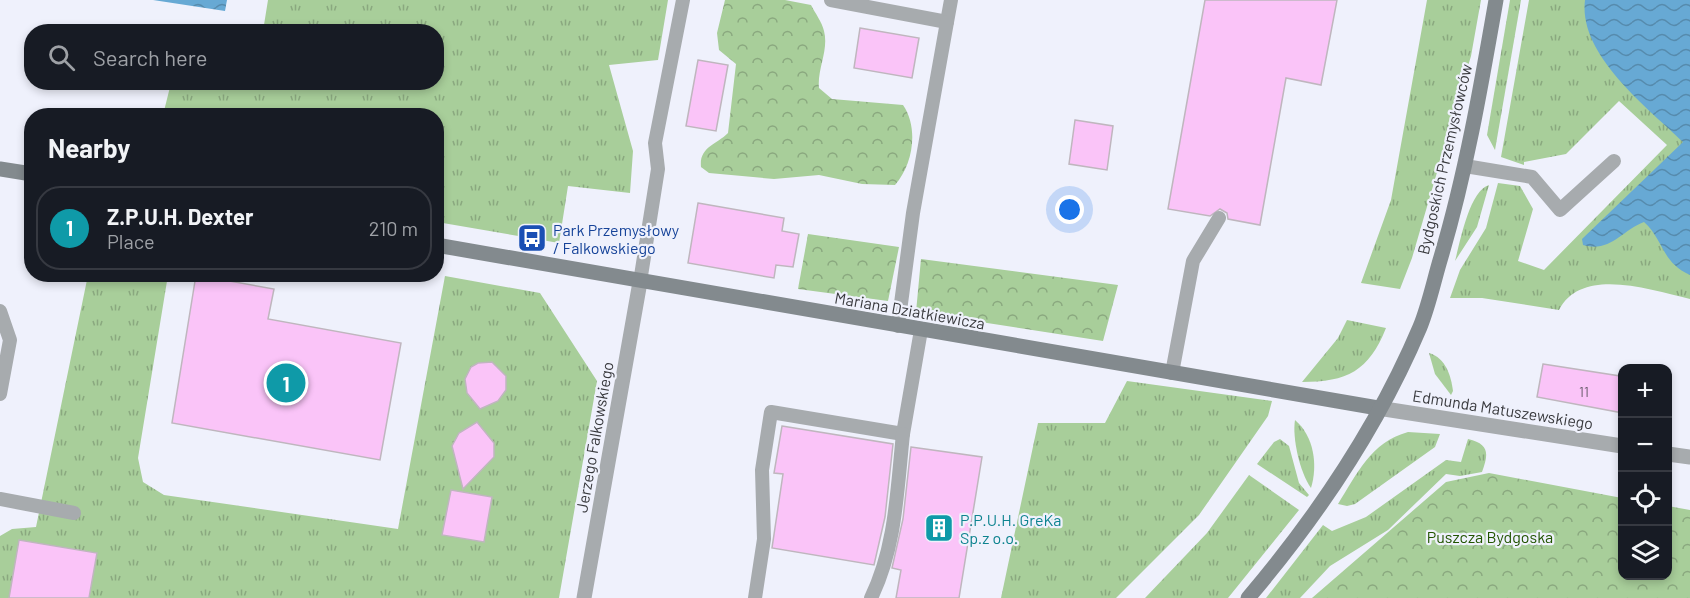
<!DOCTYPE html>
<meta charset="utf-8">
<style>
:root{--surface:#171b24;--page:#242831;--text:#f1f3f6;--muted:#9ea1a6;--line:#363941;--accent:#2563eb}
body{margin:0;font-family:Barlow,sans-serif;background:var(--page);color:var(--text)}
.controls{position:absolute;right:18px;bottom:18px;display:grid;overflow:hidden;border-radius:12px;box-shadow:0 3px 9px #0003}
.controls button{width:54px;height:54px;display:grid;place-items:center;padding:0;border:0;border-bottom:2px solid var(--line);background:var(--surface);color:var(--text);font:30px sans-serif}
.you{position:absolute;left:1070px;top:210px;width:21px;height:21px;margin:-15px;border:4px solid #fff;border-radius:50%;background:#1a73e8;box-shadow:0 0 0 9px #1a73e833}
.badge{display:grid;place-items:center;width:39px;height:39px;border-radius:50%;background:var(--accent);color:#fff;font-size:20px;font-weight:700}
.pin{position:absolute;translate:-50% -50%;border:3px solid #fff;box-shadow:0 2px 6px #0006}
.list{margin:0;padding:0;list-style:none}
h2{display:flex;justify-content:space-between;align-items:center;height:78px;margin:0;padding:0 24px;font-size:26px}
h2 small{font-size:20px;font-weight:400;color:var(--muted)}
.list li{display:grid;grid-template-columns:39px 1fr auto;gap:18px;align-items:center;box-sizing:border-box;height:84px;margin:0 12px 12px;padding:0 12px;border:2px solid var(--line);border-radius:24px}
.list b{display:block;font-size:22px;white-space:nowrap}
.list p{margin:0;font-size:20px;white-space:nowrap;color:var(--muted)}
.list em{font-size:20px;font-style:normal;color:var(--muted)}
.icon{flex:none;width:33px;height:33px;fill:none;stroke:currentColor;stroke-width:2;stroke-linecap:round;stroke-linejoin:round}
.map{position:relative;flex:none;width:1690px;height:598px;overflow:hidden}
.search{position:absolute;background:var(--surface);box-shadow:0 3px 9px #0003;left:24px;top:24px;width:420px;height:66px;display:flex;align-items:center;gap:15px;box-sizing:border-box;padding:0 21px;border-radius:24px;color:var(--muted);font-size:22px}
.panel{position:absolute;background:var(--surface);box-shadow:0 3px 9px #0003;left:24px;top:108px;width:420px;height:174px;border-radius:24px}
.map>svg:first-child{display:block}
.grass{fill:url(#grass-tufts)}
.forest{fill:url(#forest-crowns)}
.water{fill:url(#water-waves)}
.building{fill:#fac4f8;stroke:#bfb6be;stroke-width:1.5}
.lines{fill:none;stroke-linecap:round;stroke-linejoin:round}
.lane{stroke:#a7abae;stroke-width:14}
.street{stroke:#a7abae;stroke-width:15}
.secondary{stroke:#838a8e;stroke-width:15}
.labels{text-anchor:middle;dominant-baseline:central;stroke-width:4.5;stroke-linejoin:round;paint-order:stroke}
.number-label{font-size:14px;fill:#685c6c}
.street-label{font-size:16px;fill:#38393d;stroke:#eff1fc}
.transit-label{font-size:16px;fill:#164399;stroke:#eff1fc;text-anchor:start}
.culture-label{font-size:16px;fill:#0d838f;stroke:#eff1fc;text-anchor:start}
.park-label{font-size:16px;fill:#215400;stroke:#eff1fc}
</style>
<div class="map">
<svg width="1690" height="598" viewBox="0 0 1690 598">
<defs>
<pattern id="grass-tufts" width="24" height="20" patternUnits="userSpaceOnUse" patternTransform="scale(1.5)"><rect width="24" height="20" fill="#a8ce9a"/><path d="M3 7l-1-3M5 7V3M7 7l1-3M15 17l-1-3M17 17v-4M19 17l1-3" fill="none" stroke="#8aa87f"/></pattern>
<pattern id="forest-crowns" width="20" height="18" patternUnits="userSpaceOnUse" patternTransform="scale(1.5)"><rect width="20" height="18" fill="#a8ce9a"/><path d="M2 6a3 3 0 1 1 6 0M12 15a3 3 0 1 1 6 0" fill="none" stroke="#8aa87f"/></pattern>
<pattern id="water-waves" width="16" height="10" patternUnits="userSpaceOnUse" patternTransform="scale(1.5)"><rect width="16" height="10" fill="#67a9d4"/><path d="M0 5q4-4 8 0t8 0" fill="none" stroke="#568bad"/></pattern>
</defs>
<rect width="100%" height="100%" fill="#eff1fc"/>
<g class="grass">
<path d="M268 0H668L658 60 609 65 633 151 630 193 568 186 559 243 437 222 436 116 163 115 171 83 436 82V32L263 31Z"/>
<path d="M1427 0H1481L1471 56 1412 258 1400 289 1361 283 1391 200Z"/>
<path d="M1510 0H1521L1495 150 1487 135Z"/>
<path d="M1529 0H1690V299C1650 290 1582 266 1559 310L1482 298H1450L1460 270 1486 228 1498 183 1520 186 1533 209 1518 261 1544 270 1667 145 1619 101 1566 154 1524 162V165L1501 157Z"/>
<path d="M1489 185 1477 227 1455 261C1460 243 1469 191 1489 185Z"/>
<path d="M88 275H168L138 458 143 482 164 495 398 529 445 276 540 293 597 381 559 598H0V536L12 529 36 527Z"/>
<path d="M1347 320 1386 328C1369 371 1347 382 1302 382L1338 338Z"/>
<path d="M1429 353C1446 358 1451 376 1453 391L1451 395 1435 374Z"/>
<path d="M1127 381 1272 401 1268 416 1199 515 1116 598H1001L1038 423H1105Z"/>
<path d="M1295 420C1314 436 1318 465 1311 488 1300 473 1292 438 1295 420Z"/>
<path d="M1408 432 1440 434 1435 447 1355 504 1347 506 1338 504C1357 474 1371 442 1408 432Z"/>
<path d="M1280 439 1289 446 1299 483 1309 495 1307 497 1257 464 1274 442Z"/>
<path d="M1468 439C1489 444 1489 453 1482 472L1460 476 1446 474 1388 530 1330 566 1300 598H1266L1323 525 1332 531 1366 517 1446 460 1461 462Z"/>
<path d="M1249 475 1299 510 1228 598H1145L1207 533Z"/>
</g>
<g class="forest">
<path d="M725 0H785L811 5C815 13 822 22 824 31 829 50 817 69 819 88L832 99 903 105C919 128 913 165 895 185L862 184 819 175 774 179 709 173 701 167C699 147 716 145 728 133L736 64 719 50 717 33Z"/>
<path d="M808 234 899 247 888 301 798 289Z"/>
<path d="M921 259 1118 285 1103 341 916 312Z"/>
<path d="M1489 473 1622 498V576H1668V506L1690 510V598H1312L1446 482Z"/>
</g>
<g class="water">
<path d="M153 0H227L225 11Z"/>
<path d="M1585 0H1690V275C1661 262 1664 240 1644 222 1621 231 1610 253 1583 245L1582 239 1683 142C1648 108 1578 55 1585 0Z"/>
</g>
<g class="building">
<path d="M1205 0H1337L1321 85 1286 78 1260 225 1228 219 1227 213 1220 209 1210 216 1168 209Z"/>
<path d="M860 28 919 38 912 78 854 68Z"/>
<path d="M698 60 728 65 716 131 686 126Z"/>
<path d="M1075 120 1113 126 1107 170 1069 164Z"/>
<path d="M698 203 784 218 782 231 799 234 793 267 776 265 774 278 688 263Z"/>
<path d="M196 275 274 289 268 319 401 343 380 460 172 423Z"/>
<path d="M492 362 506 376V390L498 401 480 409 467 393 465 379 471 367 478 363Z"/>
<path d="M1543 364 1620 376 1623 413 1537 397Z"/>
<path d="M477 422 494 443V457L463 489 452 446 459 433Z"/>
<path d="M782 426 893 444 885 517 874 565 772 548 783 474 774 473Z"/>
<path d="M911 447 982 457 959 598H896L901 570 892 568 903 519Z"/>
<path d="M451 490 492 497 484 542 442 535Z"/>
<path d="M19 540 97 553 89 598H9Z"/>
</g>
<g class="lines">
<g class="lane">
<path d="M831 0 947 22 951 0"/>
<path d="M1465 166 1532 177 1560 210 1614 161"/>
<path d="M640 282 658 169 655 143 683 0"/>
<path d="M0 311 10 340 0 394"/>
<path d="M898 326 913 213 947 22"/>
<path d="M1172 373 1193 261 1219 218"/>
<path d="M0 499 74 513"/>
<path d="M755 598 764 539 762 470 771 412 903 434 921 330"/>
<path d="M871 598C896 547 897 490 903 434"/>
</g>
<g class="street">
<path d="M1378 408 1622 446"/>
<path d="M1668 454 1690 457"/>
<path d="M584 598 640 282"/>
</g>
<g class="secondary">
<path d="M0 169 32 174"/>
<path d="M436 245 1378 408"/>
<path d="M1248 598C1316 518 1379 424 1420 327 1429 305 1434 280 1441 257 1466 173 1481 86 1496 0"/>
</g>
</g>
<defs>
<g id="bus-square" transform="scale(1.5)"><rect x="-9" y="-9" width="18" height="18" rx="4" fill="#1a4fb4" stroke="#eff1fc"/><path d="M-5-6H5V4H4V6H2V4H-2V6H-4V4H-5ZM-3.5-4V0h7V-4ZM-3.5 1.2v1.5H-2V1.2ZM2 1.2v1.5H3.5V1.2Z" fill="#fff"/></g>
<g id="building-square" transform="scale(1.5)"><rect x="-9" y="-9" width="18" height="18" rx="4" fill="#0f9aa8" stroke="#eff1fc"/><path d="M-4-6H4V6H1V3H-1V6H-4ZM-2.5-4.3h1.7v1.8h-1.7ZM.8-4.3h1.7v1.8H.8ZM-2.5-1h1.7V.8h-1.7ZM.8-1h1.7V.8H.8Z" fill="#fff"/></g>
</defs>
<g fill-rule="evenodd">
<use href="#bus-square" x="532" y="238"/>
<use href="#building-square" x="939" y="528"/>
</g>
<g class="labels">
<g class="number-label">
<text x="1584" y="391">11</text>
</g>
<g class="street-label">
<text transform="translate(1444 159) rotate(-77)">Bydgoskich Przemysłowców</text>
<text transform="translate(910 310) rotate(10)">Mariana Dziatkiewicza</text>
<text transform="translate(1503 409) rotate(9)">Edmunda Matuszewskiego</text>
<text transform="translate(594 437) rotate(-80)">Jerzego Falkowskiego</text>
</g>
<g class="transit-label">
<text x="553" y="229">Park Przemysłowy<tspan x="553" dy="18">/ Falkowskiego</tspan></text>
</g>
<g class="culture-label">
<text x="960" y="519">P.P.U.H. GreKa<tspan x="960" dy="18">Sp.z o.o.</tspan></text>
</g>
<g class="park-label">
<text x="1490" y="536">Puszcza Bydgoska</text>
</g>
</g>
</svg>
<div class="controls">
<button>+</button>
<button>−</button>
<button><svg class="icon" aria-label="locate" viewBox="0 0 24 24"><circle cx="12" cy="12" r="6"/><path d="M12 2v4M12 18v4M2 12h4M18 12h4"/></svg></button>
<button><svg class="icon" aria-label="layers" viewBox="0 0 24 24"><path d="M12 4l9 5-9 5-9-5zM3 14l9 5 9-5"/></svg></button>
</div>
<div class="you"></div>
<div class="pin badge" style="left:286px;top:383px;background:#0f9aa8">1</div>
<div class="search"><svg class="icon" aria-label="search" viewBox="0 0 24 24"><circle cx="10" cy="10" r="6"/><path d="M15 15l6 6"/></svg>Search here</div>
<section class="panel">
<h2>Nearby<small></small></h2>
<ul class="list">
<li><span class="badge" style="background:#0f9aa8">1</span><div><b>Z.P.U.H. Dexter</b><p>Place</p></div><em>210 m</em></li>
</ul>
</section>
</div>
